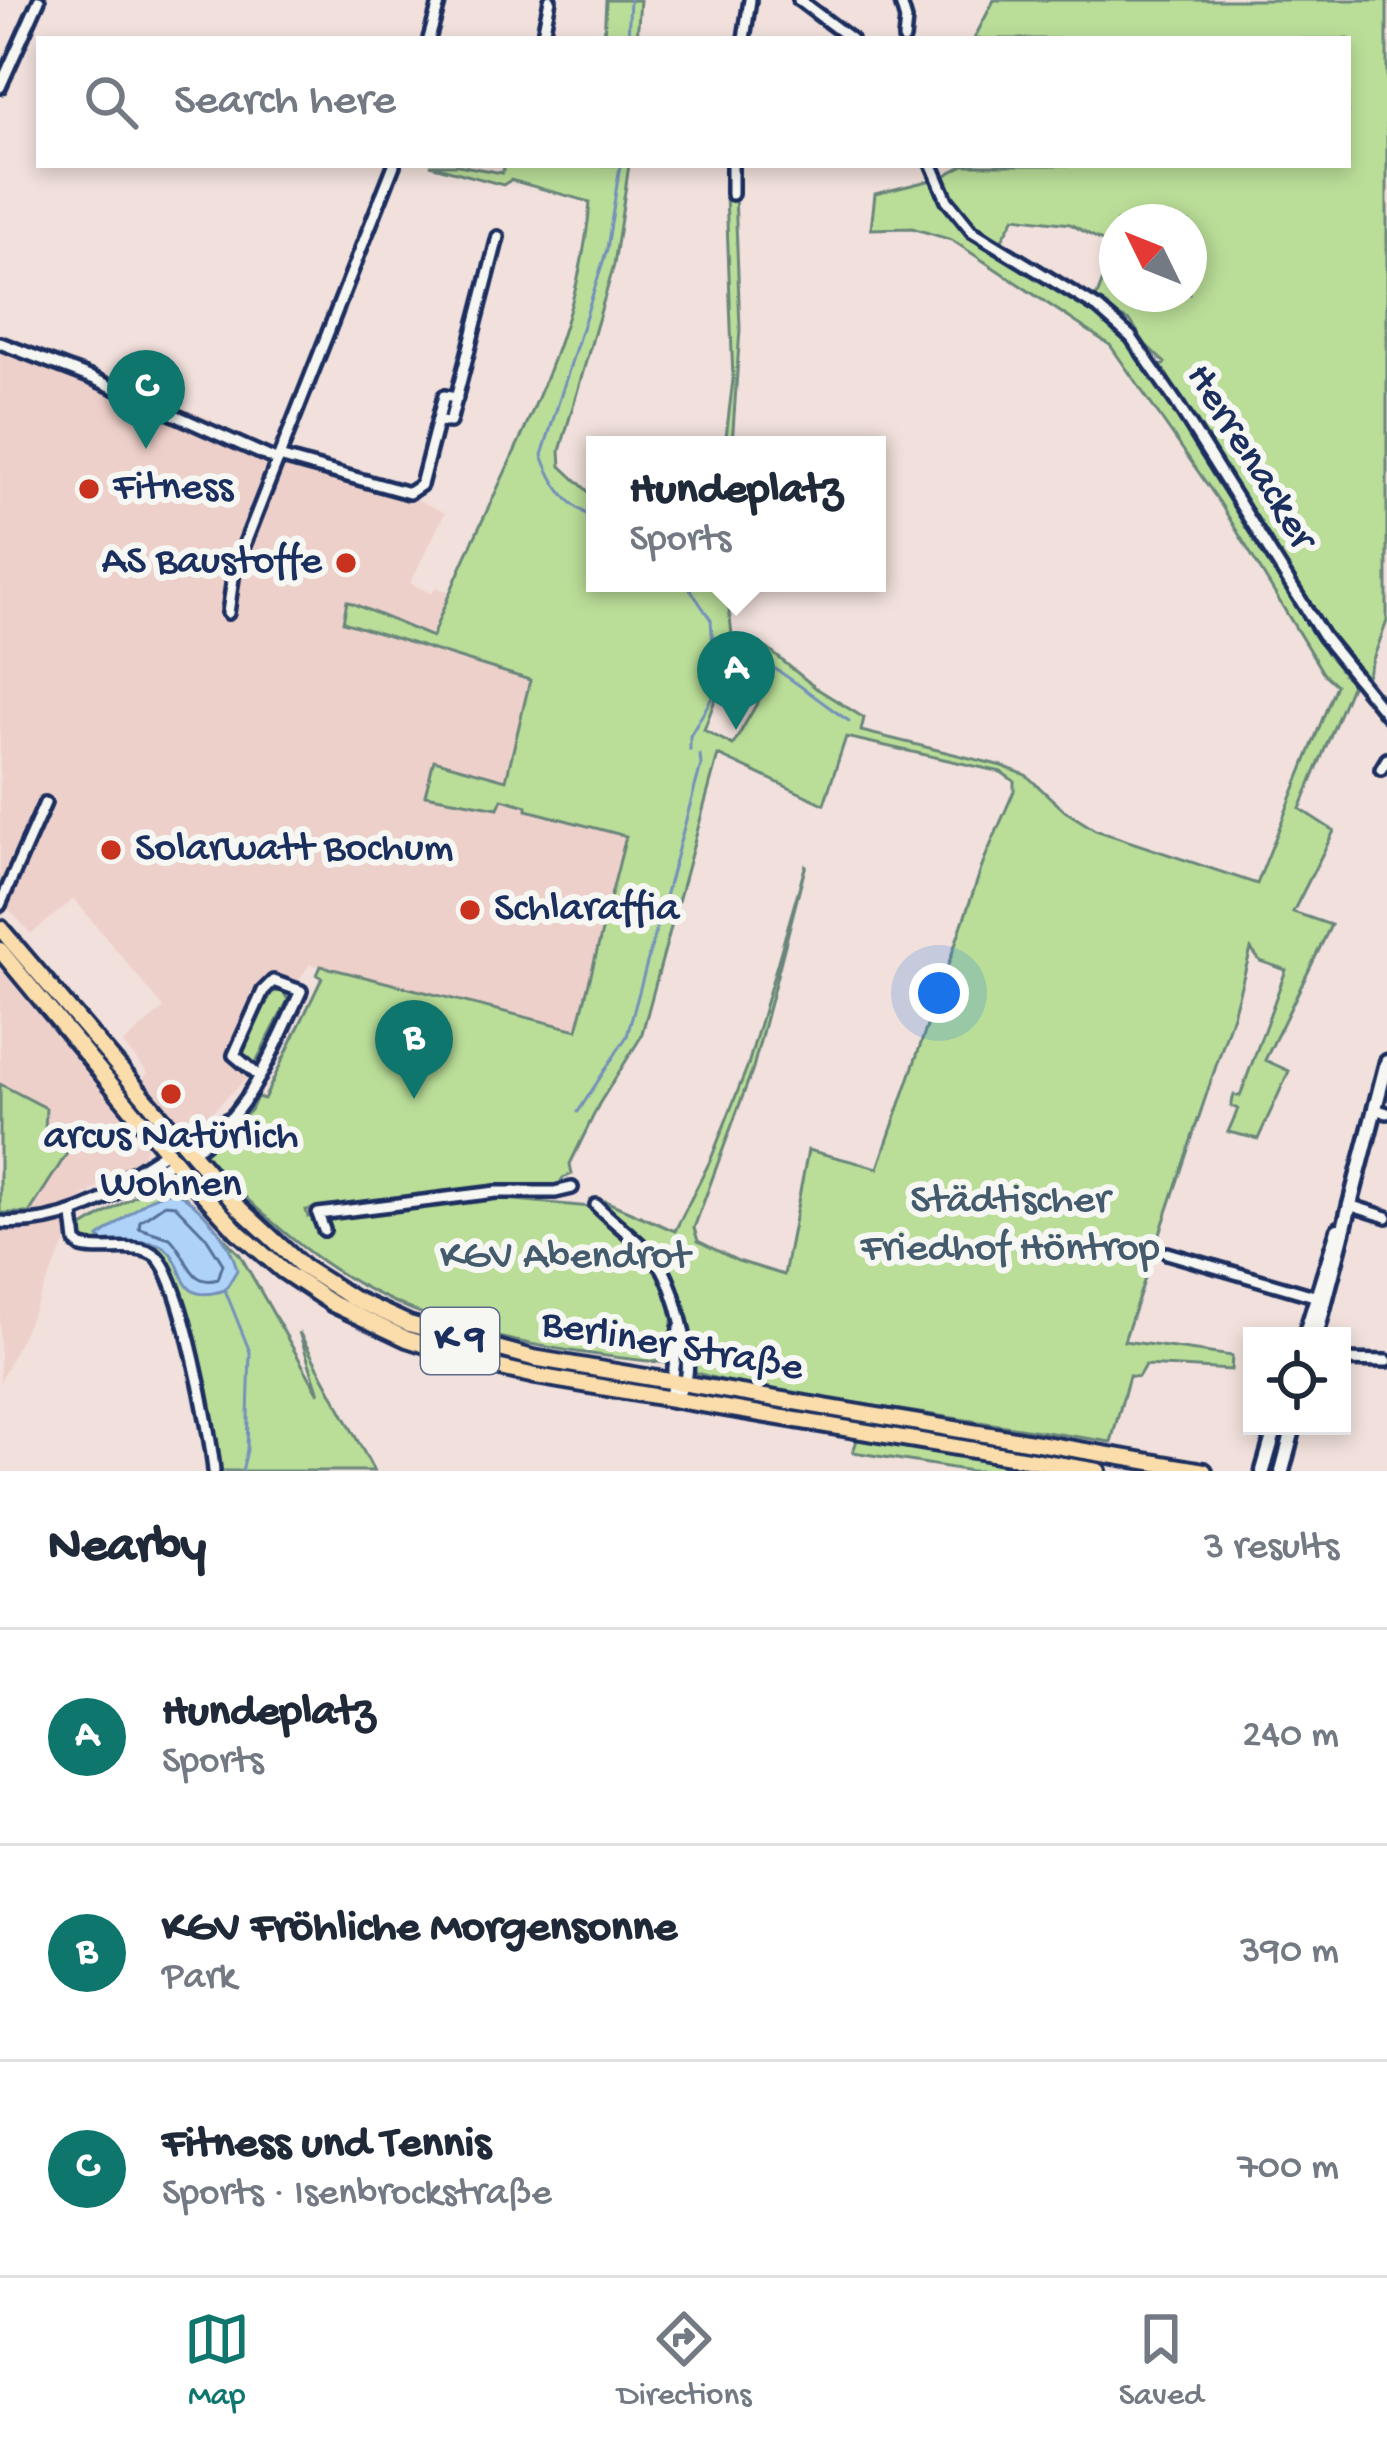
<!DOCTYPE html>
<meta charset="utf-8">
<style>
:root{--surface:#fff;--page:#f2f2f3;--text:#1f2937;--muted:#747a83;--line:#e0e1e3;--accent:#0f766e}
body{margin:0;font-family:"Gochi Hand",sans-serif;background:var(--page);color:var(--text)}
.controls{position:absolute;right:36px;bottom:36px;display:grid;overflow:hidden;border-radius:0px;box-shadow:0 6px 18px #0003}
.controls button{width:108px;height:108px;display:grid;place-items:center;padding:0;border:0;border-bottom:3px solid var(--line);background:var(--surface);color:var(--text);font:60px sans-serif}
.compass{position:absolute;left:1099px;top:204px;width:108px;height:108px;border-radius:50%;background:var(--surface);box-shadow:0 6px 18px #0003;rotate:313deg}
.you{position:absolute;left:939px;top:993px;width:42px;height:42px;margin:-30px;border:9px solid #fff;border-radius:50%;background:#1a73e8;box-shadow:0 0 0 18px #1a73e833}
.badge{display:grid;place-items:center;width:78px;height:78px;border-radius:50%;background:var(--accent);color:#fff;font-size:39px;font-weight:700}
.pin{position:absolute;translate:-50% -99px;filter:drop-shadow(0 3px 6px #0008)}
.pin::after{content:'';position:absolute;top:63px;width:42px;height:36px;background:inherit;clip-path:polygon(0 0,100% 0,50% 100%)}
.popup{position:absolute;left:586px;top:436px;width:300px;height:156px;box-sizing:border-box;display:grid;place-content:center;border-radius:0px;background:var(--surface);filter:drop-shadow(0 3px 9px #0005);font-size:39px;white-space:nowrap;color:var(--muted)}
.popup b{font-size:45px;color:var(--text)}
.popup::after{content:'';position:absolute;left:50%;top:100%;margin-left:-24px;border:24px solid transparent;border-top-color:var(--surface)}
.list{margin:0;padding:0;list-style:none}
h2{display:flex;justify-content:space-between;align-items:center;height:156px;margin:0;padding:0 48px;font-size:51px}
h2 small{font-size:39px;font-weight:400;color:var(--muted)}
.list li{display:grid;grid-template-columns:78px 1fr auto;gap:36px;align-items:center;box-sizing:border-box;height:216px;padding:0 48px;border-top:3px solid var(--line)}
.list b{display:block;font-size:45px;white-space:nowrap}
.list p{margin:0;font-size:39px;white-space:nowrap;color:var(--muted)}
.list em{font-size:39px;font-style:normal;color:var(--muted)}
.icon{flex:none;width:66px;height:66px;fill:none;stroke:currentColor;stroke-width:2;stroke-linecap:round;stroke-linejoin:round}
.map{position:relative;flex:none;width:1387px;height:1471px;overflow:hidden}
.search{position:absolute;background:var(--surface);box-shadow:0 6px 18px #0003;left:36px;right:36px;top:36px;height:132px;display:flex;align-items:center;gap:30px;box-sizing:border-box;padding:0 42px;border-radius:0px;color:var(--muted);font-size:45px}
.sheet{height:804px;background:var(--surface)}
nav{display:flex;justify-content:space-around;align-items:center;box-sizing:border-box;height:168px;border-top:3px solid var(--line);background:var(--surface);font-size:33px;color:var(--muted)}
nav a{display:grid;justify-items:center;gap:6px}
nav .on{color:var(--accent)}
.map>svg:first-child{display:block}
.built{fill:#eed0ca}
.green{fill:#bade98;stroke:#6a867b;stroke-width:3;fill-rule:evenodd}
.water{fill:#afd3f8;stroke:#7491ba;stroke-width:3}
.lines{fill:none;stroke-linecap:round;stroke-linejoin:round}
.shore{stroke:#56719c;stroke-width:3}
.stream{stroke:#7491ba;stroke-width:3}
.street-casing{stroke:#1b2f5e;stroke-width:18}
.secondary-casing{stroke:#1b2f5e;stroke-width:21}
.primary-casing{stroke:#1b2f5e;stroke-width:22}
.street{stroke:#f6f6f2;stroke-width:9}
.secondary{stroke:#f6f6f2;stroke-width:12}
.primary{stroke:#faddab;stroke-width:14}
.poi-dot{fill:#c8321e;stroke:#f6f6f2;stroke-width:4.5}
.labels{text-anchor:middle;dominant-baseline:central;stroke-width:12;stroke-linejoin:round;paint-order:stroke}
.shield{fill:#f6f6f2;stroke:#5d6b8a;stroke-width:3}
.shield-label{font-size:39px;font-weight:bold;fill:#1b2f5e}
.street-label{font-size:42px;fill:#1b2f5e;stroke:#f6f6f2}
.poi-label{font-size:42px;fill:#1b2f5e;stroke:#f6f6f2;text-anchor:start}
.park-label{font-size:42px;fill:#435b6c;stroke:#f6f6f2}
</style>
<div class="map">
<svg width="1387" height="1471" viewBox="0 0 1387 1471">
<rect width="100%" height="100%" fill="#f1e0db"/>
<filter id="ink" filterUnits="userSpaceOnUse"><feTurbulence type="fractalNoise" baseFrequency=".00833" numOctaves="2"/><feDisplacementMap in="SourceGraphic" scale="24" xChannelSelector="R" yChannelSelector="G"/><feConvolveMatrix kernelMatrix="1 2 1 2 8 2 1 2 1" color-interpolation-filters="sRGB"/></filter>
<g filter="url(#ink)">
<g class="built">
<path d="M0 335 213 420 206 436 282 469 286 463 396 497 414 498 445 513 410 583 432 594 436 587 449 592 432 637 530 680 506 780 435 760 499 808 501 799 528 806V811L626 835 577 1030 310 964 296 984 271 973 224 1058 247 1078 206 1117 187 1123 177 1119 143 1079 148 1073 123 1044 164 1008 74 899 31 934 0 899Z"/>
<path d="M0 958 100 1080 146 1147 142 1157 77 1201 69 1236 0 1382Z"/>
</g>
<g class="green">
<path d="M606 0H640L637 39H604Z"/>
<path d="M994 0H1387V621L1364 684 1353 674 1298 594 1162 367 1165 363 1146 345 1131 322 1094 304 1115 248 1070 224 1015 217 997 248C1049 281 1104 310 1144 358L1344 671 1343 675 1353 681 1300 809 1334 831 1293 912 1331 925 1265 1060 1289 1071 1258 1139 1228 1132 1238 1109 1231 1106 1234 1095 1240 1096 1286 970 1260 961 1251 949 1233 1015 1124 1341 1232 1356 1231 1370 1145 1365 1138 1377 1129 1376 1111 1442 743 1386 693 1372 672 1276 604 1211 605 1201 675 1231 711 1159 748 1065 806 864 753 1068 694 1228 698 1241 738 1261 784 1275 808 1150 878 1168 985 858 1014 791V781L1001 772 846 737 824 804 718 755 641 1037 599 1104 570 1164 572 1174 563 1178 554 1192 515 1188 306 1210 308 1217 493 1198 591 1207 667 1281 673 1311 668 1363C543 1351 415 1331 312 1254 272 1225 238 1190 202 1156L251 1110 257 1097 264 1099 322 978 317 975 321 966 577 1030 626 836 527 810V806L502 799 498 808 425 795 434 760 506 780 530 680 343 622 347 601 432 637C486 493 578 359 590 202L511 180 503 185 430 165H458L502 173 505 165H629L614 265 560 451 561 466 595 498V583H726L733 643H752L768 649 816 688 864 718 861 731 1002 766 1026 775 1065 811 1095 830 1257 884 1336 685 1323 673 1220 503 1110 345 952 240 912 228 871 229 875 194 940 178 964 165H1348V39H974ZM1117 222H1189V294H1117ZM734 663 733 673 753 682 763 693 733 745 704 730 728 664Z"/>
<path d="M726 194H735L740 329 732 445H725L733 380Z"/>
<path d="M283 991 288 1000 255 1064 246 1061 240 1053 272 992Z"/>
<path d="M0 1084 46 1108 45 1131 69 1150 29 1213H0Z"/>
<path d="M163 1179 170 1181 240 1255 319 1394 299 1332 374 1471H212C204 1432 181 1273 147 1256 130 1248 100 1254 81 1254L83 1227Z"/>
<path d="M858 1437 1041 1471H971L853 1452Z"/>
</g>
<path class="water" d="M172 1190C199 1202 231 1241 237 1270L225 1290C172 1307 190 1263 162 1246 147 1238 119 1243 103 1243L99 1237 149 1199Z"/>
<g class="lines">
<path class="shore" d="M165 1204 175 1205 206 1237 223 1264 218 1279C189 1288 188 1255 170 1238L139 1228 140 1221Z"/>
<g class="stream">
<path d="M628 39 630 0"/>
<path d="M595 519C566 504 553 485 542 455L607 249 620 165"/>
<path d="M686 583 711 620 713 646 726 654 713 696 690 736V750"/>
<path d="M736 652C757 649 825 706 849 721"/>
<path d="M578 1112 627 1036 701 765 700 755"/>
<path d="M225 1290 250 1352 247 1450 242 1471"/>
</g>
<g class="street-casing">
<g id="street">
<path d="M799 0 851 39"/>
<path d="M901 3 906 20 904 39"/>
<path d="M429 39 440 0"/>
<path d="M542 39 550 0"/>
<path d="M744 39 750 0"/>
<path d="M0 87 39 0"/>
<path d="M932 165 947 200 972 231 1098 308 1131 337 1176 402 1323 636 1387 715"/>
<path d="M732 194V165"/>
<path d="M0 343 92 378 278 461"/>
<path d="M438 421 450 422 498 237"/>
<path d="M279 457 409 493 421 485 444 396 457 398"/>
<path d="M228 613 234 571 394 165"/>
<path d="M1381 769 1387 759"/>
<path d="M0 905 45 803"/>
<path d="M1375 1109 1387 1113"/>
<path d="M182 1141 228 1119"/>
<path d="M191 1152C249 1118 273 1050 301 991L273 981 263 991 234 1055 260 1077"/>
<path d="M108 1195 115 1184 166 1152"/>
<path d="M596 1205C616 1225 643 1243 660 1265 674 1284 696 1363 684 1385 681 1391 675 1395 670 1399"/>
<path d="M1349 1205 1387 1217"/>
<path d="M73 1215 76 1242 82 1247C103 1253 138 1242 156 1256 181 1277 211 1434 214 1471"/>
<path d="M0 1222C68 1228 118 1191 174 1160"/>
<path d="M324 1230 318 1214 496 1192H555L572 1188"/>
<path d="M1167 1253 1321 1298"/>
<path d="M1342 1360 1387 1361"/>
<path d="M670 1399 679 1329"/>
</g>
</g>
<g class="secondary-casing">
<g id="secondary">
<path d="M1305 1336 1338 1230"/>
<path d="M1316 1336 1387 1062"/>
<path d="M1263 1471 1276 1426"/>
<path d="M1282 1471 1294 1426"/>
</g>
</g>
<g class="primary-casing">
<g id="primary">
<path d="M0 928 237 1206 303 1267 352 1298 409 1324 533 1358 1204 1471"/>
<path d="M0 950 186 1175 238 1232 282 1270 333 1304 407 1339 492 1366 536 1376 1098 1471"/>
</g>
</g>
<use href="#street" class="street"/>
<use href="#secondary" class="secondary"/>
<use href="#primary" class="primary"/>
</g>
</g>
<g class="poi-dot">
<circle cx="89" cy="489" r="12"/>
<circle cx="346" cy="563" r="12"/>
<circle cx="111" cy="850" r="12"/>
<circle cx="470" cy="910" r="12"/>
<circle cx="171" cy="1094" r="12"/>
</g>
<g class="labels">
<rect class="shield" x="421" y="1308" width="78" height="66" rx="9"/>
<g class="shield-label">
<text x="460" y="1341">K 9</text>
</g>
<g class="street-label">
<text transform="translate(1249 458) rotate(58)">Herrenacker</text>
<text transform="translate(672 1348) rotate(10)">Berliner Straße</text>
</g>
<g class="poi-label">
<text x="113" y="489">Fitness</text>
<text x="322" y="563" text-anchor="end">AS Baustoffe</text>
<text x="135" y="850">Solarwatt Bochum</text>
<text x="494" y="910">Schlaraffia</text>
<text x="171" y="1138" text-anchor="middle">arcus Natürlich<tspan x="171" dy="48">Wohnen</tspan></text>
</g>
<g class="park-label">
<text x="1010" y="1202">Städtischer<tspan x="1010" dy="48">Friedhof Höntrop</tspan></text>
<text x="565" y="1258">KGV Abendrot</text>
</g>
</g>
</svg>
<div class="controls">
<button><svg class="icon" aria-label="locate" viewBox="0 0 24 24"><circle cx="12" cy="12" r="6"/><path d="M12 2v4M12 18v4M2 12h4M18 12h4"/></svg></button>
</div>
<svg class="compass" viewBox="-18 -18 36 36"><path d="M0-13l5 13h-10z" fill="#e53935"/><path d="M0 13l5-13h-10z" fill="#747a83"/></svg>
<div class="you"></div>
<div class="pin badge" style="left:736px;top:730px">A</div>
<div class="popup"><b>Hundeplatz</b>Sports</div>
<div class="pin badge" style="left:414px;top:1099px">B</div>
<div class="pin badge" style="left:146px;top:449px">C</div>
<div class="search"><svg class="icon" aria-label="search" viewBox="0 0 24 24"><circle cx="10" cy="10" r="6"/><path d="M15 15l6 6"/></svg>Search here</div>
</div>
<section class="sheet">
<h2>Nearby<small>3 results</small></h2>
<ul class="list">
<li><span class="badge">A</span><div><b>Hundeplatz</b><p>Sports</p></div><em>240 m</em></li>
<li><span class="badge">B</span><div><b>KGV Fröhliche Morgensonne</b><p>Park</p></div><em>390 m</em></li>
<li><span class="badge">C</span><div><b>Fitness und Tennis</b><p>Sports · Isenbrockstraße</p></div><em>700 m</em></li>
</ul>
</section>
<nav>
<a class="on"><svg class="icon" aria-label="map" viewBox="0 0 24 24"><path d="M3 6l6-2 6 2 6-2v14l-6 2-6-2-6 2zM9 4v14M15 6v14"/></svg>Map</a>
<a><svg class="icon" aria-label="directions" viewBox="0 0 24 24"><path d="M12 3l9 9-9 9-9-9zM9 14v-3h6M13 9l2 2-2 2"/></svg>Directions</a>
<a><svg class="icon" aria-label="saved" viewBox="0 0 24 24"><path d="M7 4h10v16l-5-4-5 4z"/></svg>Saved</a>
</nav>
